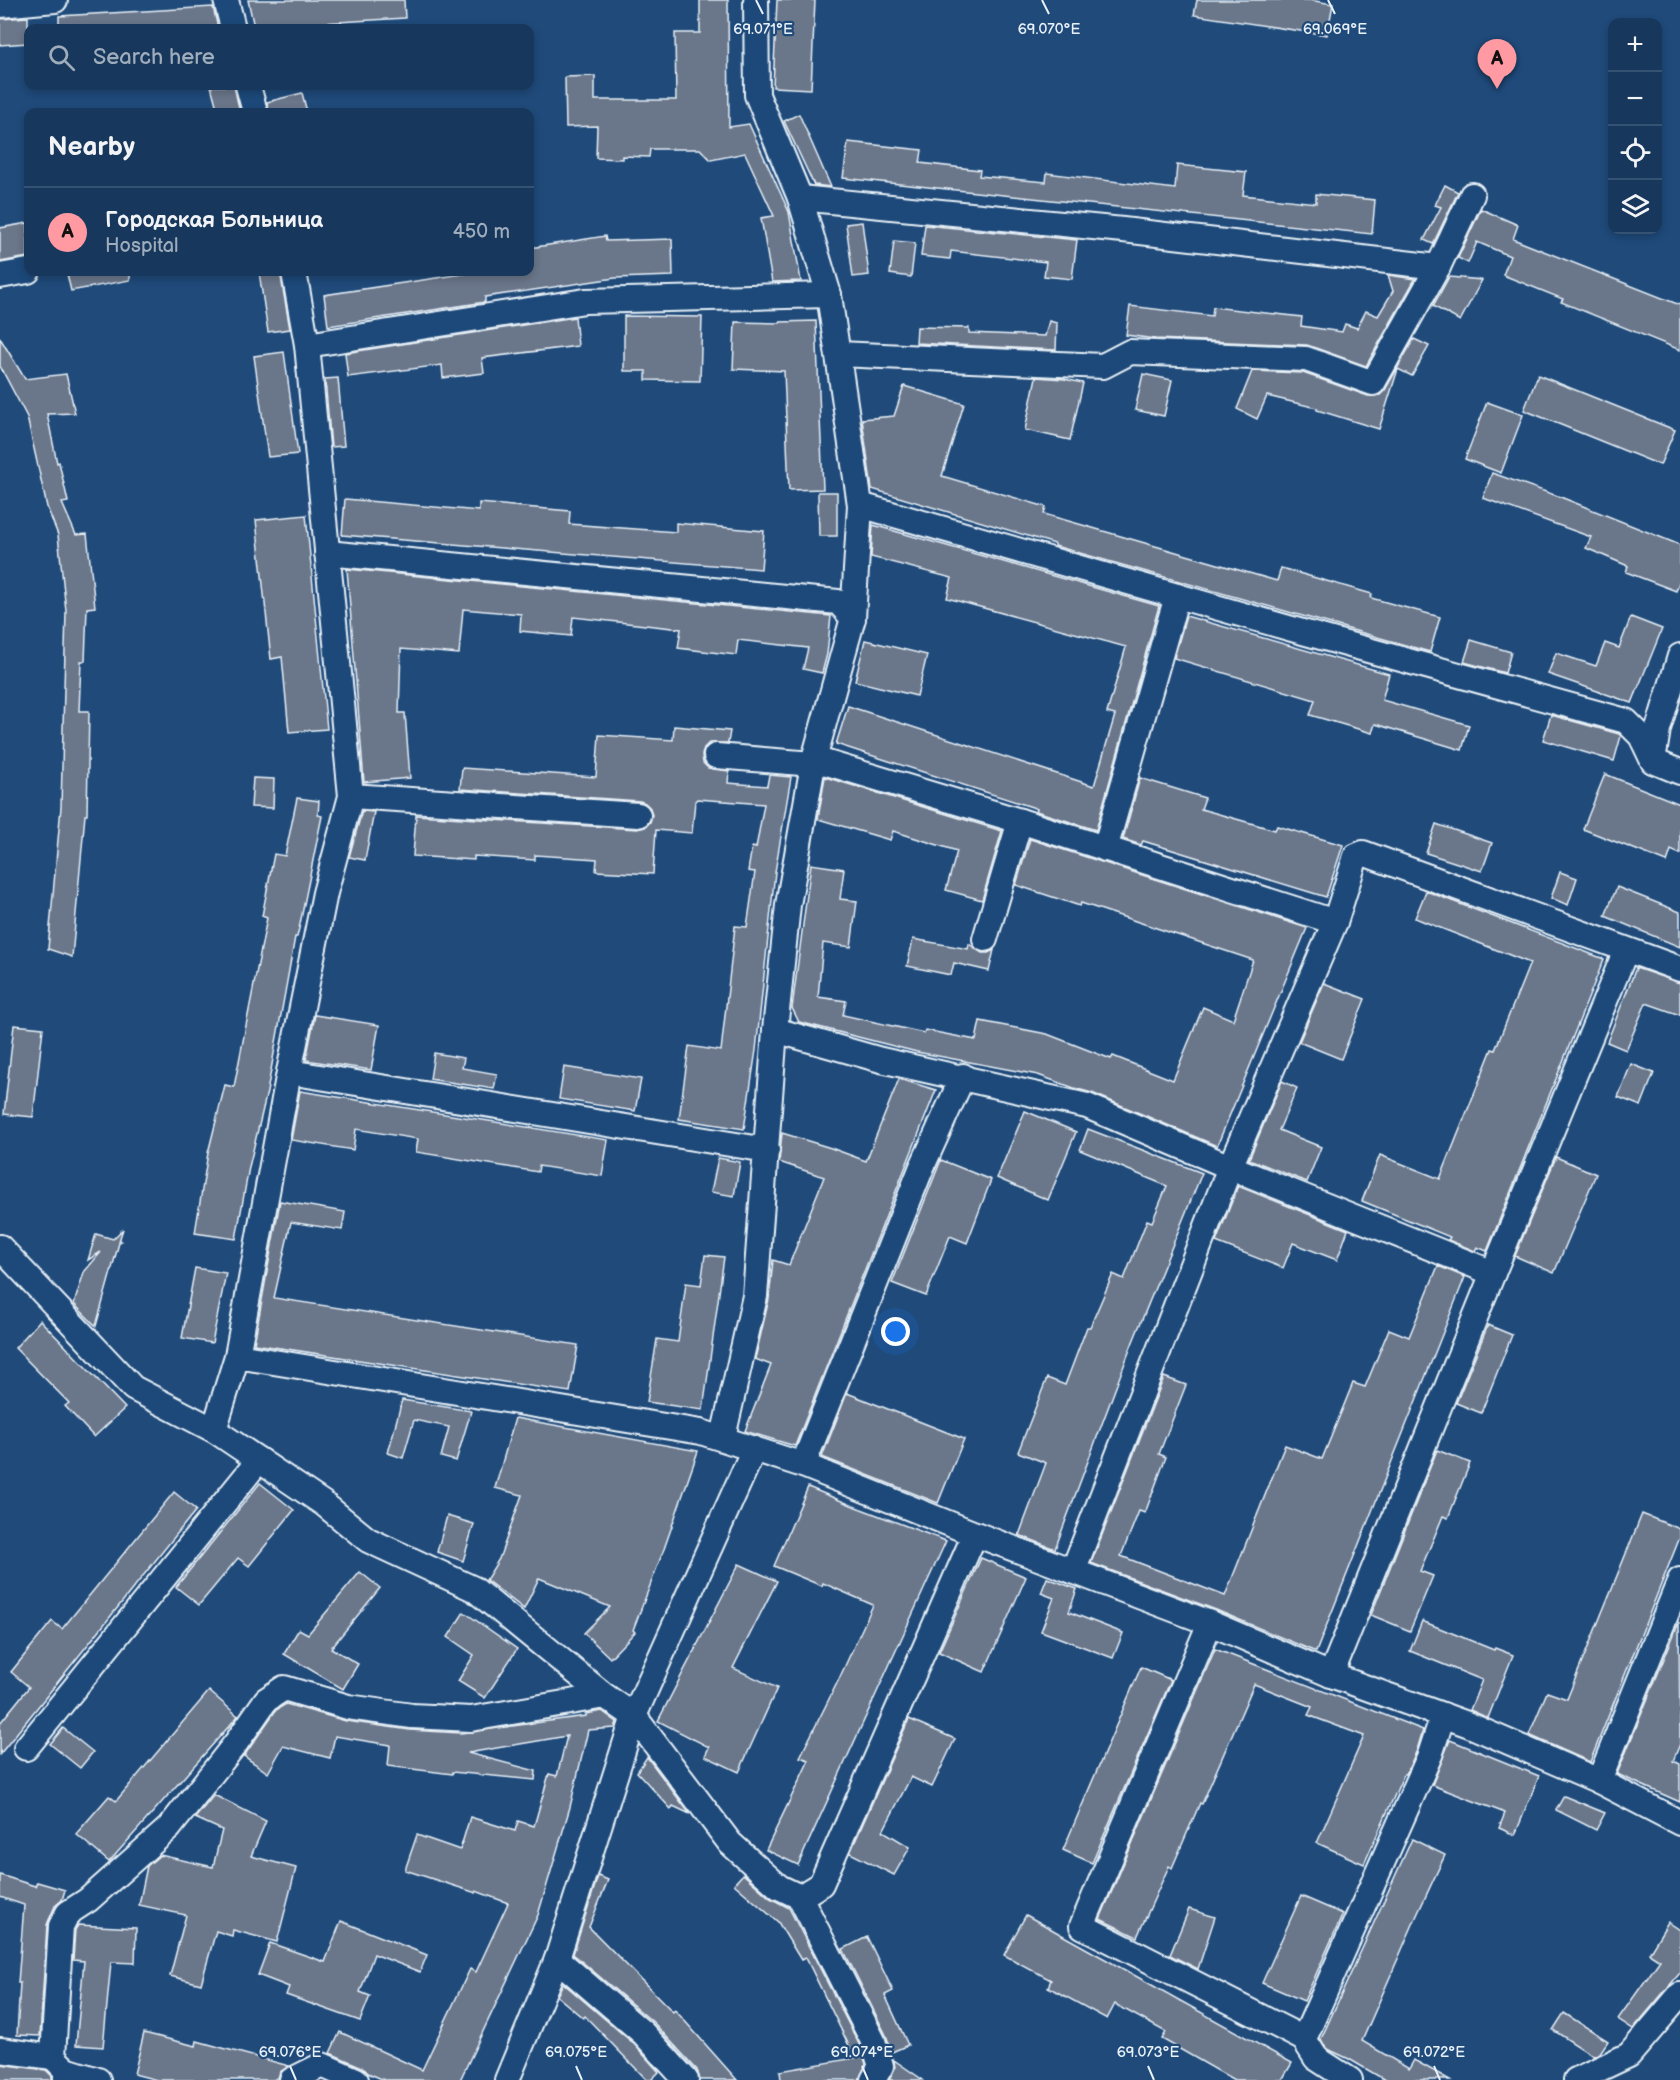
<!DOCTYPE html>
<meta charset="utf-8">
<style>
:root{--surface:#17385c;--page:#203f62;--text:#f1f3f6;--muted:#9eacbb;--line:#365272;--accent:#ff9aa2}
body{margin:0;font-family:"Balsamiq Sans",sans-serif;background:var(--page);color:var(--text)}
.controls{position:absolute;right:18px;top:18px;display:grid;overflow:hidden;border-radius:12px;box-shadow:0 3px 9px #0003}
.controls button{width:54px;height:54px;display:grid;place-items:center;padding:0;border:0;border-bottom:2px solid var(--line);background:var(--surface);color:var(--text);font:30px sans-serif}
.you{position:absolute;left:896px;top:1332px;width:21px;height:21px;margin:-15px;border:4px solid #fff;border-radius:50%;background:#1a73e8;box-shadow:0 0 0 9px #1a73e833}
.badge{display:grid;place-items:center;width:39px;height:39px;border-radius:50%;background:var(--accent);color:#111;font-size:20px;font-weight:700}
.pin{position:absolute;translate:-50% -50px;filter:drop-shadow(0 2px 3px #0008)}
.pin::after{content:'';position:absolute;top:32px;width:21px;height:18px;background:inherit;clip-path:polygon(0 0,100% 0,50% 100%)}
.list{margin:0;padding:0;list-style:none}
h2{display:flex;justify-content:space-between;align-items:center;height:78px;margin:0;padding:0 24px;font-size:26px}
h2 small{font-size:20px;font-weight:400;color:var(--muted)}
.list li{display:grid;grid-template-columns:39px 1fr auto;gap:18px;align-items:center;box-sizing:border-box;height:90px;padding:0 24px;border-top:2px solid var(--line)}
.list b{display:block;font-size:22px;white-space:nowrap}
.list p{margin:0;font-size:20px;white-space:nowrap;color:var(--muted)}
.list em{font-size:20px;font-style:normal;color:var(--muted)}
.icon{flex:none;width:33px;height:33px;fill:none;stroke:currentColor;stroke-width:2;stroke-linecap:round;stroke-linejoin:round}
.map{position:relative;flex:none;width:1680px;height:2080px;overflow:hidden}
.search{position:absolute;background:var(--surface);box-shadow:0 3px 9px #0003;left:24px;top:24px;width:510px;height:66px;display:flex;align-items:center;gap:15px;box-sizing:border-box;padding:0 21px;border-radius:12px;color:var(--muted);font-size:22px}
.panel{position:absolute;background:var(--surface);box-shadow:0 3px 9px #0003;left:24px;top:108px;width:510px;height:168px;border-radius:12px}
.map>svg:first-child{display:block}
.building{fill:#6b768a;stroke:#e8f1f8;stroke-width:1.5}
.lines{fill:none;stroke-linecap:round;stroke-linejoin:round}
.minor-casing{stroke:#e8f1f8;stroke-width:28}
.minor{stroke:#1f4a7a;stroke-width:24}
.ticks{fill:none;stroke:#e8f1f8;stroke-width:2}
.ticks-label{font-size:15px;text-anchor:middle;fill:#e8f1f8;stroke:#1f4a7a;stroke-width:4.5;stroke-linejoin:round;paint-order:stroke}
</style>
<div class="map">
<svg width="1680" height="2080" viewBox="0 0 1680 2080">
<rect width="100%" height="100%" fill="#1f4a7a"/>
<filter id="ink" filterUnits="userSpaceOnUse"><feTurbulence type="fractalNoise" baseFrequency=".0167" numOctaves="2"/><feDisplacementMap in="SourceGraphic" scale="12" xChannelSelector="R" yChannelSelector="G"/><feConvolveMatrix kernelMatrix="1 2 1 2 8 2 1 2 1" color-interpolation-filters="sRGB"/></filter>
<g filter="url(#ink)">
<g class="building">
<path d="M248 0H404L405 18 254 27Z"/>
<path d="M700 0H728L729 127 749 124 789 212 801 281 772 282 761 218 774 216 745 153 711 160 700 149H650L649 157 622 156V159L596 158 597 126 566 127 565 77 595 76V100H676L675 33H700Z"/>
<path d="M777 0H815L811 89 773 87Z"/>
<path d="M1197 0H1309L1333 4 1327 35 1194 15Z"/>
<path d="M213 7 218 28H59V16Z"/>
<path d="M28 17V43L0 45V19Z"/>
<path d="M211 86H234L240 112H218Z"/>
<path d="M302 93 307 112H269L267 102Z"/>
<path d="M799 114 831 187 814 185 784 121Z"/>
<path d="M848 142 922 150 920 163 980 170 979 176 1046 182 1047 173 1175 189 1177 165 1246 172 1243 195 1316 203V194L1375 200 1372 234 843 178Z"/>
<path d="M1445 185 1458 192 1433 244 1424 240 1441 207 1435 205Z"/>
<path d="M1481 209 1518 225 1513 239 1680 305V350L1561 302 1563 299 1503 275 1510 256 1477 242 1468 263 1458 258Z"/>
<path d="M862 222 869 275 853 277 846 224Z"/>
<path d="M28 223V257L0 262V228Z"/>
<path d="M925 225 1077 240 1072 279 1044 276 1046 262 951 251 950 259 921 256Z"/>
<path d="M605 236 606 241 672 239 673 276 615 278 485 297V302L328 326 324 295 476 272H530V248Z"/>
<path d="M894 241 915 243 911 277 890 274Z"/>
<path d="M80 272H130V280L71 291 67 274Z"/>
<path d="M259 272H280L290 329 268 332Z"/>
<path d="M1388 275 1415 279 1366 366 1307 345 1155 339 1126 335 1130 306 1212 316 1213 307 1302 317 1301 326 1342 332 1345 324 1357 328 1366 311 1378 316 1393 291Z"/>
<path d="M1449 277 1482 280 1460 321 1433 306Z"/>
<path d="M624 316 702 317 700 381 646 380V371H624Z"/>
<path d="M575 317 578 346 482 358 484 373 443 378 442 365 348 377 345 353Z"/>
<path d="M816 321 823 489 789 490 784 371 733 369 735 322 780 323V322Z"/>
<path d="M1049 321 1057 323 1056 350 916 343 917 327 969 328V333L1045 336Z"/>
<path d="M0 338 25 379 66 374 75 413 47 414 57 463 59 462 68 502 62 503 76 535 87 534 95 607 87 608 85 661H81L79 711H89L87 815H85L72 957 48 949 61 807 66 611 58 535 47 507 27 417 0 366Z"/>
<path d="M1414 339 1429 346 1412 376 1398 369 1379 429 1317 410V408L1267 396 1257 419 1237 409 1252 371 1303 373 1368 396 1380 395 1385 390Z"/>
<path d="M284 352 298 454 268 457 254 356Z"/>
<path d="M1143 374 1172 380 1164 416 1135 410Z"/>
<path d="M1538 375 1675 430 1660 465 1524 410Z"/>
<path d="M1036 377 1064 379 1083 383 1070 440 1025 430Z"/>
<path d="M338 378 344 446 331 447 325 379Z"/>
<path d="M904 386 964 404 942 476 1046 507 1044 514 1277 581 1281 568 1372 594 1371 598 1440 617 1430 652 1055 546V544L872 489 862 419 894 416Z"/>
<path d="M1487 402 1523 415 1501 473 1465 459Z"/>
<path d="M1492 473 1563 498 1680 545V580L1676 591 1626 572 1628 566 1586 548 1591 537 1483 498Z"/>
<path d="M818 492H837V536H819Z"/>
<path d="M345 499 479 511V503L570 511 569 524 676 532V523L764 531 761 569 342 535Z"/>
<path d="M306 515 327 729 289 732 282 657 271 659 256 520Z"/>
<path d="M873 525 1159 606 1096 830 1036 811 1037 809 1032 807 836 744 848 706 1094 786 1115 715 1107 713 1126 647 947 598 952 578 871 557Z"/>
<path d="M347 569 831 616 827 654 822 673 803 669 808 648 738 640 736 655 678 648 681 629 573 617 571 636 520 631 521 614 463 609 459 654 401 649 399 713H405L410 778 364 782Z"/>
<path d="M1186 616 1389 674 1382 700 1469 725 1462 750 1375 724 1372 733 1310 715 1315 700 1174 658Z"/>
<path d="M1631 617 1662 629 1632 703 1548 674 1556 653 1596 666 1605 643 1619 648Z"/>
<path d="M865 640 927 655 917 696 855 681Z"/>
<path d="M1471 640 1511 652 1505 673 1464 662Z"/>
<path d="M1551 715 1619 734 1621 736 1614 761 1543 740Z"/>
<path d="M674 726 730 731 728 743H709L704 748 702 755 703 763 708 768 729 771 728 783 767 786 769 775 791 777 775 872 756 1050 744 1129 679 1119 689 1046 721 1051 735 926 747 927 755 872 748 871 752 847 756 848 764 804 697 799 695 801 692 833 656 830 653 874 596 871 597 859 535 855V860L474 856V860L413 856 416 815 637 829 645 827 650 822 652 815 650 808 645 803 640 801 460 789 462 768 596 777 599 735 673 740Z"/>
<path d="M1605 774 1680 804V854L1671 850 1667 862 1583 829Z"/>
<path d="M825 777 1002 831 982 900 946 890 957 851 893 831 890 840 818 819Z"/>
<path d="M253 778 274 779 273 808 251 807Z"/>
<path d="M1140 778 1205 798 1201 809 1275 830 1277 826 1343 845 1326 897 1143 841 1141 845 1123 839Z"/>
<path d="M297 798 319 801 318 815 322 816 300 924 297 937H295L267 1092 249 1167 236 1239 195 1233 208 1153 225 1085 234 1087 267 918 262 916 274 854 285 856Z"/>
<path d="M362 811 374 812 365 860 349 857Z"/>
<path d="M1436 824 1492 843 1482 871 1426 853Z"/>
<path d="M1030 839 1307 928 1217 1146 1092 1093 1074 1088 1038 1075 917 1052 799 1022 792 1008 811 864 844 869 840 899 857 901 851 947 823 943 818 997 846 1001 843 1015 924 1033 925 1030 976 1040 980 1021 1047 1034 1111 1059 1113 1056 1173 1080 1203 1007 1233 1020 1253 960 1081 903 1080 906 1016 885Z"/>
<path d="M1560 872 1577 878 1568 905 1551 898Z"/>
<path d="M1617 887 1680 912V947L1605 916Z"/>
<path d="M1426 891 1604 959 1487 1251 1477 1247 1475 1251 1448 1240 1450 1237 1362 1201 1380 1155 1440 1179 1492 1049 1495 1050 1530 963 1415 918Z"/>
<path d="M913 939 968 949 969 944 982 953H988L994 950 989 971 954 963 951 975 907 966Z"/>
<path d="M1636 968 1680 983V1015L1646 1003 1626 1050 1607 1042Z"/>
<path d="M1324 983 1365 999 1341 1059 1299 1042Z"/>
<path d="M315 1015 379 1025 371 1070 306 1060Z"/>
<path d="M14 1025 43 1028 33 1117 4 1114Z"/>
<path d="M434 1053 464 1058 462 1068 497 1074 494 1089 430 1079Z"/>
<path d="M1631 1064 1654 1073 1641 1106 1618 1097Z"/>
<path d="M564 1067 641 1079 635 1111 559 1099Z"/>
<path d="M899 1079 936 1090 795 1446 745 1431 771 1365 755 1359 769 1299 773 1260 789 1265 824 1177 779 1162 782 1133 831 1148 866 1161Z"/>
<path d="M1282 1081 1297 1088 1279 1130 1321 1147 1307 1182 1249 1159Z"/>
<path d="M300 1091 608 1140 602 1176 539 1166 538 1172 416 1152 418 1139 356 1129 353 1150 291 1140Z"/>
<path d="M1025 1111 1076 1132 1048 1200 997 1178Z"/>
<path d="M1088 1129 1202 1173 1132 1344 1055 1549 1019 1535 1046 1463 1018 1452 1047 1378 1065 1385 1087 1327H1090L1113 1274 1124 1279 1147 1220 1152 1222 1167 1186 1080 1150Z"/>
<path d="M1556 1157 1596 1174 1554 1273 1515 1256Z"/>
<path d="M718 1158 740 1162 734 1196 711 1192Z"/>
<path d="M941 1160 991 1180 967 1243 950 1236 926 1296 892 1283Z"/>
<path d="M1238 1186 1348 1230 1337 1260 1293 1243 1283 1268 1216 1242Z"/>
<path d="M280 1201 345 1212 342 1230 291 1222 274 1298 578 1345 570 1392 254 1344Z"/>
<path d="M123 1229 119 1241H121L119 1243 96 1326 74 1304 84 1272 101 1252 88 1260 96 1234 113 1239Z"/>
<path d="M705 1255 724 1257 703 1410 647 1402 657 1339 678 1342 686 1283 701 1285Z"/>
<path d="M1438 1266 1465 1277 1316 1652 1216 1610 1091 1563 1164 1377 1186 1385 1159 1454 1166 1457 1145 1513 1139 1511 1121 1556 1225 1596 1285 1445 1322 1459 1353 1383 1365 1387 1389 1329 1409 1337Z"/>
<path d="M195 1268 226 1273 212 1343 182 1338Z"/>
<path d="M40 1320 125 1408 94 1437 65 1406 69 1403 15 1348Z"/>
<path d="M1488 1325 1512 1335 1481 1413 1456 1403Z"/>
<path d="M847 1393 964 1439 938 1503 822 1457Z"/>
<path d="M402 1400 471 1411 456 1461 441 1457 449 1427 414 1420 403 1458 388 1453Z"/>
<path d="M515 1418 698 1451 664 1549 633 1630 635 1632 610 1658 584 1633 610 1607 539 1578 524 1609 486 1580 499 1559 522 1495 495 1488Z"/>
<path d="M1437 1450 1470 1463 1448 1518 1443 1516 1420 1571 1433 1576 1410 1631 1371 1615Z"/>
<path d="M260 1483 294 1510 249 1566 238 1558 199 1605 176 1587Z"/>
<path d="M808 1487 856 1507 946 1541 798 1865 766 1850 809 1760 800 1757 839 1679 873 1605 823 1583 822 1586 774 1566Z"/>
<path d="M174 1492 196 1510 0 1754V1723L29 1687 11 1672 52 1621 62 1629Z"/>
<path d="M1642 1514 1680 1529V1537L1590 1762 1529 1735 1547 1692 1567 1699Z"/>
<path d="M447 1516 474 1524 463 1561 437 1552Z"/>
<path d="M981 1558 1026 1577 984 1672 939 1652Z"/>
<path d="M739 1564 777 1581 733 1668 777 1688 739 1772 705 1756 709 1747 658 1721Z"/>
<path d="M360 1572 380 1588 331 1648 358 1664 343 1689 284 1654 299 1629 308 1634Z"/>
<path d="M1047 1578 1077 1589 1069 1612 1123 1633 1113 1658 1041 1631 1054 1598 1041 1593Z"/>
<path d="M464 1612 517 1649 485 1698 458 1681 474 1655 448 1637Z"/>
<path d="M1422 1621 1494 1650 1495 1648 1513 1655 1488 1718 1470 1710 1482 1680 1410 1651Z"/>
<path d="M1679 1622 1680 1744 1673 1761 1680 1764V1802L1617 1774Z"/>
<path d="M1215 1649 1423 1730 1417 1750 1406 1774H1404L1364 1864 1317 1843 1364 1736 1308 1715 1312 1707 1254 1684 1202 1804 1200 1803 1172 1868 1169 1866 1137 1937 1100 1919Z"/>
<path d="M1141 1667 1171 1680 1092 1863 1063 1850Z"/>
<path d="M209 1691 238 1716 109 1862 76 1834 109 1796 116 1801Z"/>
<path d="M286 1704 346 1721 410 1730 461 1733 586 1716V1714L602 1711 617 1722 615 1728 588 1730 570 1807 538 1915 460 2080H384L368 2073 362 2067 330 2053 340 2032 422 2070 470 1969 476 1972 508 1903 476 1891V1893L405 1870 417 1835 460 1850 470 1817 515 1831 518 1821 534 1826 549 1774 557 1776 567 1736 468 1753 536 1771 535 1780 452 1772V1774L388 1766 390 1745 335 1736 330 1758 283 1746 268 1773 244 1756 276 1710Z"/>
<path d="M909 1719 955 1739 932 1787 911 1777 883 1831 910 1847 894 1875 850 1853Z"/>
<path d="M63 1728 93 1752 80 1768 50 1744Z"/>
<path d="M1450 1740 1539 1776 1515 1835 1499 1828 1505 1813 1432 1785Z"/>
<path d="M647 1757 690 1814 673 1806 671 1809 637 1772Z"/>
<path d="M214 1795 266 1821 251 1856 296 1868 277 1942 233 1930 232 1936 216 1931 201 1984 170 1976 186 1915 139 1905 147 1866 160 1855 213 1867 222 1830 195 1818Z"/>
<path d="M1564 1796 1605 1813 1596 1830 1556 1810Z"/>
<path d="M1412 1839 1445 1855 1417 1915 1362 2041 1409 2069 1414 2060 1450 2080H1385L1349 2059 1332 2051 1326 2048 1321 2039Z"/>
<path d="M743 1874 770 1898 789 1908 860 2046 866 2064 859 2080H781L780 2071 855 2058 806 1958 801 1960 778 1922 734 1884Z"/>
<path d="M0 1875 35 1886 37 1882 65 1890 62 1900 55 1906 47 1925 40 2036 17 2035 20 1983H18L24 1905 0 1897Z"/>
<path d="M598 1876 608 1880 589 1927 673 2012 675 2010 737 2080H700L697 2070 654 2023 573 1954Z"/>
<path d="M1301 1896 1343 1914 1304 2001 1262 1983Z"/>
<path d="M1189 1909 1215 1917 1198 1969 1170 1955Z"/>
<path d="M1026 1915 1292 2063 1282 2080H1234L1162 2039 1166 2032 1115 2004 1107 2019 1048 1987 1051 1980 1004 1955Z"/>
<path d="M341 1921 427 1955 420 1972 374 1954 360 1992 370 1996 360 2021 286 1995 289 1987 258 1975 270 1943 325 1962Z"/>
<path d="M1668 1922 1680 1930V1973L1633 2029 1618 2019 1660 1960 1649 1953Z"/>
<path d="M78 1925 136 1928 135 1963 111 1962 103 2047 76 2045 84 1961 73 1960 75 1930Z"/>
<path d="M867 1937 893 1991 885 1995 908 2045 892 2052 886 2035 843 1949Z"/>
<path d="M563 1983 633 2043 659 2072 651 2080H647L585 2016 583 2018 557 1996Z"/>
<path d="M1564 2013 1608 2041 1600 2053 1593 2056 1553 2030Z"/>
<path d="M144 2033 196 2046 197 2041 289 2066 280 2072 278 2078 273 2080H157L134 2074Z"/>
<path d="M894 2060 923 2080H889L895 2068Z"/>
<path d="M0 2064 46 2070 52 2076V2080H0Z"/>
</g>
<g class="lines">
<g class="minor-casing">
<g id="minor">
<path d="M226 0 233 28"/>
<path d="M0 5 55 0"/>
<path d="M248 86 255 112"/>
<path d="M800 198 1123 230 1438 267"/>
<path d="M0 276 28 271"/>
<path d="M307 345 585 301 829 295"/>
<path d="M839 354 1103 366 1130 352 1306 359 1373 383 1438 267 1472 195"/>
<path d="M860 505 1299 631 1626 721 1641 736 1653 761 1680 772"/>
<path d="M327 553 838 602 853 618"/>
<path d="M716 756 813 764"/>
<path d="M814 759 1020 821 1335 922"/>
<path d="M1653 761 1658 729 1680 656"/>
<path d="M351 796 638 815"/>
<path d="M1105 849 1177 596"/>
<path d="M985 939 1020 821"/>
<path d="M775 1030 881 1060 1087 1106 1230 1167 1493 1273"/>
<path d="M289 1072 767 1150"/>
<path d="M0 1247 133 1388 214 1430 324 1504 368 1540 474 1589 605 1696 634 1716 730 1843 779 1887 800 1897 873 2041 881 2066 873 2080"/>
<path d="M237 1356 701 1432 803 1465 975 1534 1210 1623 1331 1675 1467 1724 1599 1781 1680 1823"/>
<path d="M214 1430 237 1356 289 1072 325 893 351 796 307 345 294 272"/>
<path d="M723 1437 755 1296 775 1030 788 905 814 759 853 618 860 505 829 295 800 198 757 95 756 0"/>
<path d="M803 1465 921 1169 963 1076"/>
<path d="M1073 1571 1230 1167 1335 922 1356 856 1363 853 1680 969"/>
<path d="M1210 1623 1082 1926 1304 2039 1430 1755 1443 1715"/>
<path d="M1331 1675 1493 1273 1626 950"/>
<path d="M26 1748 259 1460"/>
<path d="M1599 1781 1680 1580"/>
<path d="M800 1897 821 1884 975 1534"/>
<path d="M557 1959 643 2033 686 2080"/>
<path d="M1304 2039 1316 2058 1350 2080"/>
<path d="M0 2050 53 2057"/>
<path d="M66 2070 98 2080"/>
<path d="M66 2080V2070L53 2057 61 1926 68 1913 88 1900 169 1828 236 1743 266 1700 284 1688 348 1707 412 1716 471 1719 605 1696"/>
<path d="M292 2080 322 2065 356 2080"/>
<path d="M507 2080 557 1959 634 1716 754 1449"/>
<path d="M1576 2080 1629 2055 1680 1995"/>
</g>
</g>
<use href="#minor" class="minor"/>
</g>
</g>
<path class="ticks" d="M756 0 763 14M1042 0 1049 14M1328 0 1335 14M290 2066 296 2080M576 2066 582 2080M862 2066 868 2080M1148 2066 1154 2080M1434 2066 1440 2080"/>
<g class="ticks-label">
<text x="763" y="34">69.071°E</text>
<text x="1049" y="34">69.070°E</text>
<text x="1335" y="34">69.069°E</text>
<text x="290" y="2057">69.076°E</text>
<text x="576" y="2057">69.075°E</text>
<text x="862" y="2057">69.074°E</text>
<text x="1148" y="2057">69.073°E</text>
<text x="1434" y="2057">69.072°E</text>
</g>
</svg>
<div class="controls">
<button>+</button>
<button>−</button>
<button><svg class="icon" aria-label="locate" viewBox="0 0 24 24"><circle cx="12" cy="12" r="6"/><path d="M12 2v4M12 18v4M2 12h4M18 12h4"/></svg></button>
<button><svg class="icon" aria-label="layers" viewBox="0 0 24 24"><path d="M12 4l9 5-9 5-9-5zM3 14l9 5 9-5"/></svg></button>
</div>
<div class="you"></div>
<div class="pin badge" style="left:1497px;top:89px">A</div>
<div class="search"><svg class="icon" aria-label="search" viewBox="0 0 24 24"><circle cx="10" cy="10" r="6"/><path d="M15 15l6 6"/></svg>Search here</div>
<section class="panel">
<h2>Nearby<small></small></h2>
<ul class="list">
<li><span class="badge">A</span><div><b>Городская Больница</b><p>Hospital</p></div><em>450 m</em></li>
</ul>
</section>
</div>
